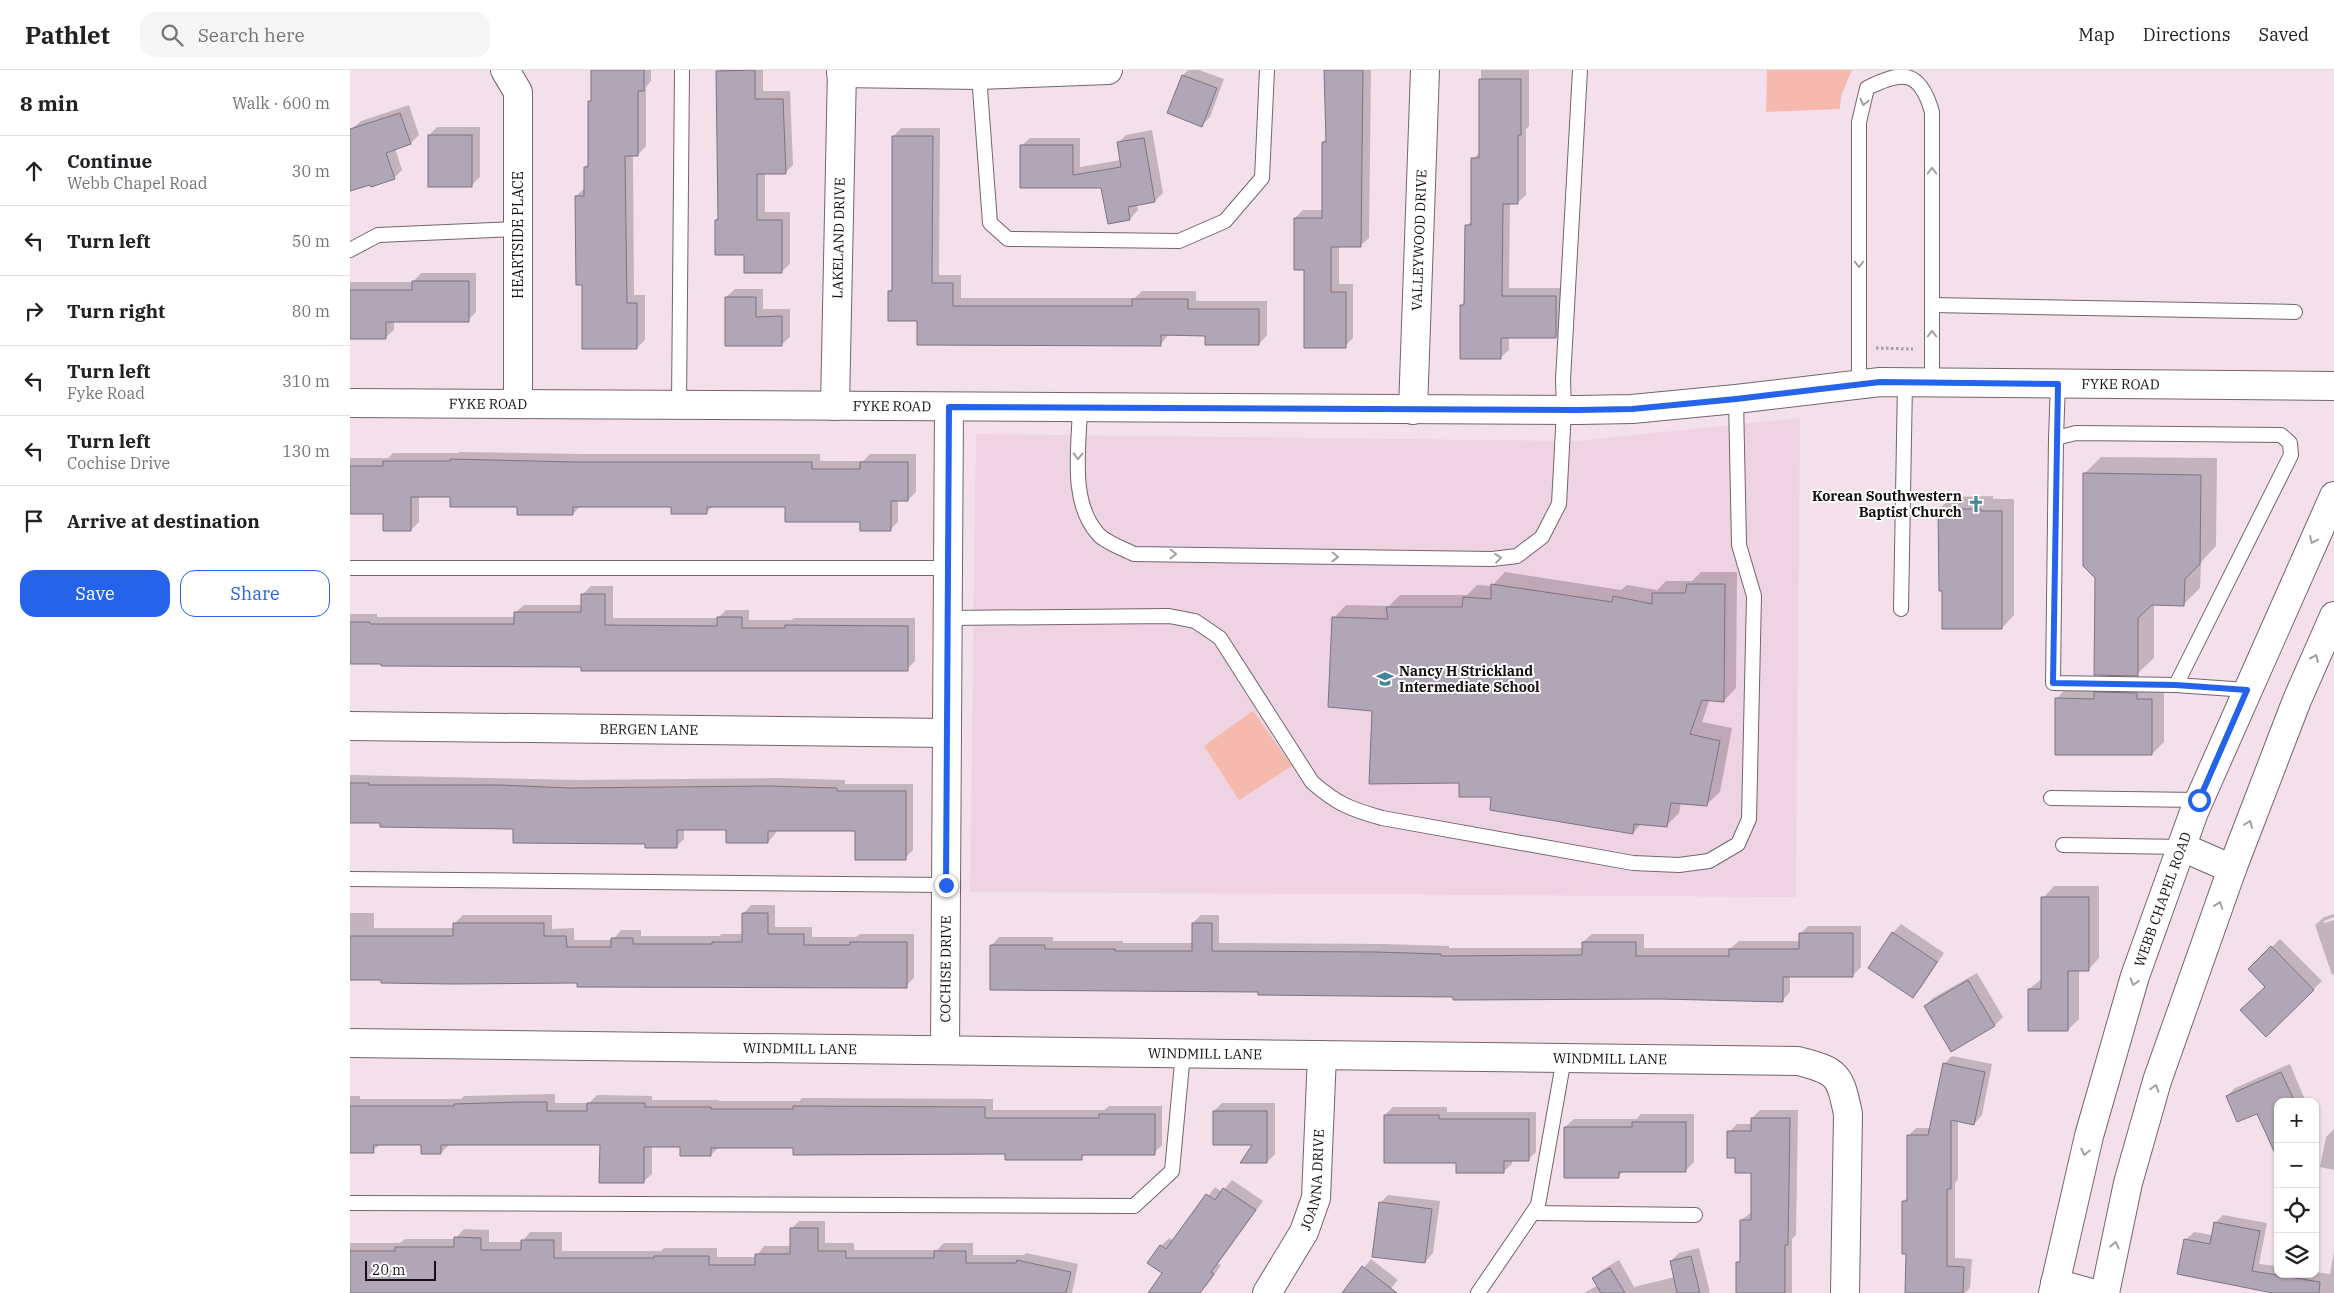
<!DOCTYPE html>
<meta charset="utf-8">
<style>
:root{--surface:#fff;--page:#f6f6f6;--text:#202124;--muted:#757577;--line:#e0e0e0;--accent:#2563eb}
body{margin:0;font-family:"IBM Plex Serif",serif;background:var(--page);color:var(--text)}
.controls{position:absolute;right:15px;bottom:15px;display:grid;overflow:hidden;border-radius:10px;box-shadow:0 1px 4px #0004}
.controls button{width:45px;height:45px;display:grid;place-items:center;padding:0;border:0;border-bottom:1px solid var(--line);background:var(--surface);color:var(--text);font:25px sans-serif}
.scale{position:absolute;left:15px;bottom:12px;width:71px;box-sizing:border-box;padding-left:5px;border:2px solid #161013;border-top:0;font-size:14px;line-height:18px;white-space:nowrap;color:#161013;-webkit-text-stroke:4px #fff;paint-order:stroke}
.stop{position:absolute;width:15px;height:15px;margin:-11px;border:4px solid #2563eb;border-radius:50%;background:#fff}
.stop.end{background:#2563eb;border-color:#fff;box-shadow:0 1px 5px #0008}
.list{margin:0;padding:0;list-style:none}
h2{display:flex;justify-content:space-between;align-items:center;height:65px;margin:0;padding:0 20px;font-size:21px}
h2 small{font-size:16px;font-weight:400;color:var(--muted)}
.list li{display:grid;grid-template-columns:32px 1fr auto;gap:15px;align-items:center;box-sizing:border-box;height:70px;padding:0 20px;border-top:1px solid var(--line)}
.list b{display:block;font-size:19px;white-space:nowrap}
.list p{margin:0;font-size:16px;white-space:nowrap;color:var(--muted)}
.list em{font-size:16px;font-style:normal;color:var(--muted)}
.actions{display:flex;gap:10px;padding:15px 20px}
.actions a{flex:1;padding:11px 0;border:1px solid var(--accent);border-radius:15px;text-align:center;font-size:18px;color:var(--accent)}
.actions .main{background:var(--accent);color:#fff}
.icon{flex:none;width:28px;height:28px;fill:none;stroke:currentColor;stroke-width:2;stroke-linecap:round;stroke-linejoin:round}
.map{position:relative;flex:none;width:1984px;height:1223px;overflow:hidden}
header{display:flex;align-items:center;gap:30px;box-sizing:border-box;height:70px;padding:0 25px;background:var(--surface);border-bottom:1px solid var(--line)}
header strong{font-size:24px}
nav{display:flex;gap:28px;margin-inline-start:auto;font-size:18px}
.search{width:350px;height:45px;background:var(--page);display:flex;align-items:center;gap:12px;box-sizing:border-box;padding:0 18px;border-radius:15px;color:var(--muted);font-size:19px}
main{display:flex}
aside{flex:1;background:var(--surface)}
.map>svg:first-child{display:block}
.built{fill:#eed3e3}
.green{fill:#f6b9ad}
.shadow{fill:#0003}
.building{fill:#b1a6b5;stroke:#7e7382}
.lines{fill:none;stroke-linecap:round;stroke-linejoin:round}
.service-casing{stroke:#74646e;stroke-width:16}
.minor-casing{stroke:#74646e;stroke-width:30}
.tertiary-casing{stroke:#74646e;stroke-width:30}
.secondary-casing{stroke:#74646e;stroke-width:30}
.path{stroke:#a89aa2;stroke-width:3;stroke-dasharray:2.5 2.5;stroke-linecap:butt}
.service{stroke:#fff;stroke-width:14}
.minor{stroke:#fff;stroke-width:28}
.tertiary{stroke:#fff;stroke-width:28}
.secondary{stroke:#fff;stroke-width:28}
.oneway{stroke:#a29fa1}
.route{stroke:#2563eb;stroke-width:6}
.labels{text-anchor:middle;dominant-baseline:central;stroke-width:4;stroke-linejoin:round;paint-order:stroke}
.street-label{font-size:14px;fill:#161013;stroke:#fff}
.poi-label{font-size:14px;font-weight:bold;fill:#161013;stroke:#fff;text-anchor:end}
</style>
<header>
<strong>Pathlet</strong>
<div class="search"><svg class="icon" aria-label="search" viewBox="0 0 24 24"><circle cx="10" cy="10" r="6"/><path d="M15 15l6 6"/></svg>Search here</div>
<nav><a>Map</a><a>Directions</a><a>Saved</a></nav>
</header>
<main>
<aside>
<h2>8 min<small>Walk · 600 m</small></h2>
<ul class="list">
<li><svg class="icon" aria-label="ahead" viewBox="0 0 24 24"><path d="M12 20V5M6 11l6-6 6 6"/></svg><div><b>Continue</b><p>Webb Chapel Road</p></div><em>30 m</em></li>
<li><svg class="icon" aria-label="left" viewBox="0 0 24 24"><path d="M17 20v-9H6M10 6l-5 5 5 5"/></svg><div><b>Turn left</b></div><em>50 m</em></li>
<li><svg class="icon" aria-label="right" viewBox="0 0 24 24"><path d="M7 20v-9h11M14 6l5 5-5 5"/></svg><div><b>Turn right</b></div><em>80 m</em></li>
<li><svg class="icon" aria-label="left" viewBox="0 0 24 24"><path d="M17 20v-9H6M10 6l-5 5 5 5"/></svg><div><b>Turn left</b><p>Fyke Road</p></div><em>310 m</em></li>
<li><svg class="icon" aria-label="left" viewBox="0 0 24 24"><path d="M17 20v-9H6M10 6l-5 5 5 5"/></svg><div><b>Turn left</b><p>Cochise Drive</p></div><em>130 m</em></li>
<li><svg class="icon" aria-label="arrive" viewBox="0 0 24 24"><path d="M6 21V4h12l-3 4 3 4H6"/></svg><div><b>Arrive at destination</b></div></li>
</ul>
<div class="actions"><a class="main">Save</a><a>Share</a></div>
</aside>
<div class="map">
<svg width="1984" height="1223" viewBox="0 0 1984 1223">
<rect width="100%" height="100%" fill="#f3e0eb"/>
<path class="built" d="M1450 348 1446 827 620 822 626 364 1226 371Z"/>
<g class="green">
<path d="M1417 0H1502L1491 26 1490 39 1416 42Z"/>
<path d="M903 641 942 696 889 730 854 676Z"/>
</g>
<g class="shadow">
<path d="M242 0H301V11L296 17V76L288 85H283L284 225H295V270L287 278 233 214 226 126 235 118V97L240 92V32L242 29Z"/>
<path d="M369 0H413V21H440L443 95 435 103H415V142H440V194L431 202 396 184 366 150 369 148Z"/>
<path d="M838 0H849L874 9 860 47 852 55 833 5Z"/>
<path d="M976 0H1021L1019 168 1010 176H989V214H1003V268L995 276 955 198 945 148 953 140H973V72L977 68Z"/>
<path d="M1131 0H1179V56L1176 59V125L1167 133H1160L1159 218H1214V258L1206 266H1159V280L1150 288 1111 236 1115 231 1116 156 1123 150V89L1131 81Z"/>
<path d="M59 35 69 65 61 73 45 78 52 100 44 108 0 121V66L2 59 11 51Z"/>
<path d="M87 57H130V107L122 115 79 65Z"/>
<path d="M551 58H590L589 205H611V228H785L792 221H846V231H917V265L909 274 856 264H819L811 274 568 250 539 221 544 217 543 67Z"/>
<path d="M802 60 813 123 805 131 787 134 788 140 780 149 759 152 752 117H671V76L680 68H730V97L771 90 768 73 776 65Z"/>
<path d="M71 203H126V242L118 250H44V260L35 268H0V212H63Z"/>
<path d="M385 219H413V239H440V267L431 275 376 227Z"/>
<path d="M110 382 232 384H470V391H513L520 384H566V422L558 430H548V452L540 460 512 450 437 435H364L356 443 322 435H231L223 444 101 426H69V452L61 460 34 442H0V388H38L43 383H108Z"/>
<path d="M1751 387 1867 388 1866 476 1851 492 1850 518 1834 534H1804V588L1787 604 1746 508 1734 404Z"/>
<path d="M1643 426V429H1664V545L1652 558 1593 520 1589 439 1602 427Z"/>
<path d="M1155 502 1271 520 1277 515 1307 520 1316 511H1342L1351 502H1387L1386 618 1374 631 1360 629 1352 652 1382 658 1370 722 1357 734 1331 732 1329 743 1316 756 1292 753 1283 763 1142 726 1111 712 1023 640 984 548 996 535 1039 536 1050 525H1117L1127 515 1142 516Z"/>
<path d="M241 516H263V548H368L376 540H399V550H441L444 548H565V591L557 599 0 592V544H27V547H165V543L174 535H232V525Z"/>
<path d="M1719 616 1814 617V672L1802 684 1706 629Z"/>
<path d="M0 705 228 710 427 708 495 710V714H563V780L555 788 506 760H426V763L418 772 377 759H334V769L326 777 164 758 0 751Z"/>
<path d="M1704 816H1749V888L1738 900H1729V949L1718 960 1679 919 1693 908V828Z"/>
<path d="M401 835H425V857H462V867H506L510 864H564V908L556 916 0 909V843H24V858H105V853L113 845H202V859L224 858V870H263L271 860H291V866H369L372 864H393V844Z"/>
<path d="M1984 844V847L1974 851V853L1984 850V904L1982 905 1965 855 1974 847Z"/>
<path d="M851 845H869V873L1035 874 1099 876V878H1233V872L1242 864H1294V878H1381L1389 871H1450V864L1458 856H1511V897L1503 905H1440V922L1432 931 1104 926 909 921 641 876 649 867H703V871H773V873H843V853Z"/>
<path d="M1551 854 1594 883 1571 918 1562 926 1519 898 1543 863Z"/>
<path d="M1930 869 1972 911 1916 965V916L1900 899Z"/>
<path d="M1627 903 1653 947 1645 955 1602 981 1575 936 1583 928Z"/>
<path d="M1602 986 1642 994 1632 1045 1624 1054 1608 1050V1109L1605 1113V1188L1622 1189 1620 1218 1615 1223H1556L1558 1182 1554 1131 1558 1127V1066L1566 1058H1581L1594 994Z"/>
<path d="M1940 994 1956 1032H1928L1908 1042 1877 1026 1885 1018Z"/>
<path d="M205 1024V1033H239L247 1025 302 1026V1030H369V1031H449L452 1028 643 1029V1040H754L759 1036H812V1075L804 1083H736L731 1088 656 1082 444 1077H369L361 1085 331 1076H302V1104L293 1112 251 1074 99 1075 91 1083 73 1073H31L23 1081 0 1082V1026H10V1029H111L114 1026Z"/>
<path d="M872 1033H925V1084L917 1092 905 1074 864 1041Z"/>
<path d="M1043 1037H1097V1042H1186V1082L1178 1090H1162V1094L1153 1102 1108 1092 1035 1045Z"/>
<path d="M1410 1040H1448L1446 1165 1442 1169V1223H1388V1193L1391 1189V1150L1402 1142V1102L1387 1087 1379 1062 1387 1054H1402V1048Z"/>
<path d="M1291 1044H1344V1092L1336 1100H1274L1268 1107 1215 1057 1224 1049H1287Z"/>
<path d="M1984 1059V1100L1970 1097 1976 1067Z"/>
<path d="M882 1110 913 1131 868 1194 871 1195 858 1214 849 1223 844 1219 840 1223H800L814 1203 811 1176 819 1168 824 1171 865 1117 872 1122Z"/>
<path d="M1038 1125 1090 1131 1083 1183 1075 1192 1030 1133Z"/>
<path d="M1873 1145 1917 1153 1909 1194 1928 1196V1204H1965V1202L1980 1204 1984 1182V1223H1929L1829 1203 1835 1170 1844 1162 1862 1165 1865 1153Z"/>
<path d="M449 1151H475V1173H504V1180H587L594 1173H623V1185H674L676 1183 728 1194 722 1223H0V1173H50L55 1169H105L114 1159 139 1160V1172H172L180 1162H212V1181H311L314 1178H367V1187H406L414 1176H441V1159Z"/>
<path d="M1349 1178 1360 1223H1234L1248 1215 1244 1208 1252 1200 1269 1190 1284 1217 1325 1207 1321 1191 1329 1183Z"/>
<path d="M1021 1189 1048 1210 1037 1223H994Z"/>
</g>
<g class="building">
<path d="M241 0H294V21H288V86H275L277 233H287V279H232V215H226L225 126H234V97H238V31H241Z"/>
<path d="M405 0V29H433L436 104H407V150H432V203H394V185H365V150H368L366 1Z"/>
<path d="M974 0H1013L1011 177H981V222H996V278H954V200H944V148H972V72H976Z"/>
<path d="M832 5 867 18 852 57 817 43Z"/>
<path d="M1129 9H1171V65H1168V134H1153L1152 226H1206V268H1151V289H1110V235H1114L1115 155H1121V88H1129Z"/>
<path d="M50 43 61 74 36 83 45 109 21 117 20 115 0 121V59Z"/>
<rect x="78" y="65" width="44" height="52"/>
<path d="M542 66H583L582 213H603V236H782V229H838V239H909V275H855V266L811 265V276L567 275V251H538V221H542Z"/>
<path d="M794 68 805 132 778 137 780 150 758 154 751 118H670V75H723V105L771 97 767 72Z"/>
<path d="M62 211H119V252H36V269H0V220H62Z"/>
<path d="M375 227H406V247L432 246V276H375Z"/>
<path d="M100 389 223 392H462V399H510V392H558V431H541V461H510V452H435V437H357V444H321V437H223V445H167V437H100V427H61V461H33V444H0V396H33V391H100Z"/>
<path d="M1733 403 1851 405 1850 494 1835 509 1834 536 1802 535 1788 548V606L1744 605 1745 508 1733 496Z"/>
<path d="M1588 439H1631V441H1652V559H1592V521H1589Z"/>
<path d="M1141 514 1262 532 1263 526 1302 534V523H1335L1337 514H1375L1374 632 1352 630 1340 664 1370 671 1357 736 1321 733 1317 757 1284 754 1283 764 1140 740 1141 727H1109V713L1019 714 1022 641 978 637 982 547 1038 549 1036 537H1112L1113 527 1141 529Z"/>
<path d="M231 524H255V555L367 556V547H392V558H435V555L558 556V601H231V597L31 596V594H0V552H20V554H164V542H231Z"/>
<path d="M1744 622 1787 623V629H1802V685H1705V628L1744 629Z"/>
<path d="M0 713H19V715H150L219 718 418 716 487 718V721H556V790H505V761H418V773H376V760H327V778H295V774L163 773V759L30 757V753H0Z"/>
<path d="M1691 827H1739V901H1718V961H1678V919H1691Z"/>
<path d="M392 843H418V864H454V875H500V872H557V918L227 917V913L103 914 31 913V910H0V866H103V853H194V866H216L217 877H261V868H283V874H362V872H392Z"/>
<path d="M842 853H862V881L1026 882 1091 884V886L1232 885V872H1286V886H1379V879H1449V863H1503V907H1433V932L1312 929 1103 930V927L908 925V922L640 920V875H695V879H765V881H842Z"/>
<path d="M1542 862 1587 892 1563 928 1518 898Z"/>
<path d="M1921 876 1964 920 1916 967 1890 940 1915 917 1898 899Z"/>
<path d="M1618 910 1645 956 1601 982 1574 936Z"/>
<path d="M1593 993 1635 1002 1624 1055 1601 1050V1119H1597V1196L1614 1197 1613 1223H1555L1556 1184H1552V1131H1557V1065H1578Z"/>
<path d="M1931 1002 1945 1032H1928V1090L1907 1044 1887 1052 1876 1026Z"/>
<path d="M171 1032H197V1041H237V1033H295V1037H361V1039H443V1036L635 1037V1048H749V1044H805V1085H732V1090H655V1084L443 1085V1078H361V1086H330V1077H294V1113H249L250 1075H91V1084H71V1075H23L24 1083H0V1036H104V1034Z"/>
<path d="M863 1041H917V1093H890L902 1075H863Z"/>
<path d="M1034 1045H1089V1049H1179V1091H1154V1103H1106V1093H1034Z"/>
<path d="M1401 1048H1440L1438 1175H1435V1223H1386V1192H1390V1150H1401V1103H1385V1088H1377V1061H1401Z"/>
<path d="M1282 1052H1336V1102H1269V1108H1214V1057H1282Z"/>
<path d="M873 1118 906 1140 861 1202 864 1204 850 1223H798L812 1203 797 1193 810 1175 816 1179 856 1124 865 1130Z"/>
<path d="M1029 1132 1082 1139 1075 1193 1022 1187Z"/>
<path d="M1864 1152 1910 1161 1902 1201 1970 1212 1969 1223H1923L1827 1204 1834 1169 1860 1174Z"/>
<path d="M440 1158H468V1181H496V1188H584V1181H616V1193H666L667 1190 721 1202 716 1223H0V1181H45V1177H104V1167L131 1168V1180H171V1170H204V1188H304V1186H359V1195H405V1184H440Z"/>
<path d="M1341 1186 1350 1223H1327L1320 1191Z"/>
<path d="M1012 1196 1047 1223H992Z"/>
<path d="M1260 1198 1275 1223H1251L1242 1208Z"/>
</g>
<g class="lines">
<g class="service-casing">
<g id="service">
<path d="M629 5 640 153 658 169 829 171 875 151 912 108 917 0"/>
<path d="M0 180 28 165 168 159"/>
<path d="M1582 235 1945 242"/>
<path d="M1509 314V52L1517 18C1553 0 1570 0 1582 42V312"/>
<path d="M329 335 332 0"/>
<path d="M730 338C729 378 719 433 749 465 757 473 774 479 784 484L1142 489 1167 486 1192 467 1209 434 1214 340 1213 310 1230 0"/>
<path d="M1706 368 1708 313"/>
<path d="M0 498H598"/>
<path d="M1551 539 1555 312"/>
<path d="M598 548 819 546 845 551 870 568 962 712C987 734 1000 739 1032 748L1283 793 1329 795 1359 791 1388 774 1399 749 1404 526 1389 475 1386 329"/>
<path d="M1826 615 1941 385 1940 373 1931 365 1726 363 1706 368 1703 613 1826 615 1897 620"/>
<path d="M1701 728 1849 730"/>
<path d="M1713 775 1832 777"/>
<path d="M0 809 596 815"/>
<path d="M0 1133 784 1136 822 1101 833 983"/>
<path d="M1183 1143 1345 1145"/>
<path d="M1128 1223 1188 1135 1214 988"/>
</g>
</g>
<g class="minor-casing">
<g id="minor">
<path d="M155 0 168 22V334"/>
<path d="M491 3 629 5 758 0"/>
<path id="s1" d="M485 336 492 0"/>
<path id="s2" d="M1063 340 1075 0"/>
<path id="s3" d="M0 656 597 663"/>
<path id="s4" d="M0 973 1448 991C1488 1001 1490 1005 1498 1044L1495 1223"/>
<path id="s5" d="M595 980 599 337"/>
<path id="s6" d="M917 1223 954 1162 966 1128 972 985"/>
</g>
</g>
<g class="tertiary-casing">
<g id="tertiary">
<path id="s7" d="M0 333 1228 340 1282 339 1386 329 1530 312 1984 316"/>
<path d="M1705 1213 1741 1223"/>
</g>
</g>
<g class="secondary-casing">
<g id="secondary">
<path d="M1832 777 1882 799"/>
<path id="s8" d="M1703 1223 1739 1066 1785 906 1844 742 1984 426"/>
<path d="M1755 1223 1778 1113 1807 1011 1882 799 1947 630 1984 546"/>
</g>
</g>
<path class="path" d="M1526 278 1563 279"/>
<use href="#service" class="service"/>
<use href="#minor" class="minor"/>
<use href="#tertiary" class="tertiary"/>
<use href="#secondary" class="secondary"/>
</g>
<defs><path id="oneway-chevron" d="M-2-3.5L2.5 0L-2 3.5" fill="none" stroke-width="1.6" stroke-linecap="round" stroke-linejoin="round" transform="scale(1.25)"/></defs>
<g class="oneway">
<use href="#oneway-chevron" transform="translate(1514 32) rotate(103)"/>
<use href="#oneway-chevron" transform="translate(1582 101) rotate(-90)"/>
<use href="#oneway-chevron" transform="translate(1509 194) rotate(90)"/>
<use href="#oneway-chevron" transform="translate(1582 264) rotate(-90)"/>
<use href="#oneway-chevron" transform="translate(728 386) rotate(92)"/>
<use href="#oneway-chevron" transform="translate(1963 470) rotate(115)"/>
<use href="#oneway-chevron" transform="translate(823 484) rotate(1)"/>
<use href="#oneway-chevron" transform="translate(985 487) rotate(1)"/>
<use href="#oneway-chevron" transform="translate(1148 488) rotate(-7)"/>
<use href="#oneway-chevron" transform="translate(1965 588) rotate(-66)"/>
<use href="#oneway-chevron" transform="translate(1899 754) rotate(-69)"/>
<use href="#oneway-chevron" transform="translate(1869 835) rotate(-71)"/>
<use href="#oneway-chevron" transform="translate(1784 912) rotate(107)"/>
<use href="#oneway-chevron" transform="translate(1805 1018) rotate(-74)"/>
<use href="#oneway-chevron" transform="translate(1735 1082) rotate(103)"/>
<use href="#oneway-chevron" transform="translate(1765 1175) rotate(-78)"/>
</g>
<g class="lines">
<path class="route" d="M596 815 599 337 1228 340 1282 339 1386 329 1530 312 1708 314 1703 613 1826 615 1897 620 1849 730"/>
</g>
<defs>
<g id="church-bare" transform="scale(1.35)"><path d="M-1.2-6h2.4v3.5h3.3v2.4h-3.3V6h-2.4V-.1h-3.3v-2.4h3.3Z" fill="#448698" stroke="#fff" stroke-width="2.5" paint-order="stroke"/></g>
<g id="school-bare" transform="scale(1.35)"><path d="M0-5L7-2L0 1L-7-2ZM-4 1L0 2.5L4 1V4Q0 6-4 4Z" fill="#448698" stroke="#fff" stroke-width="2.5" paint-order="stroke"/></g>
</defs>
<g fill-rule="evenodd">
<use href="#church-bare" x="1626" y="434"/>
<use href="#school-bare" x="1035" y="609"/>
</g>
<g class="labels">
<g class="street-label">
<text transform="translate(168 165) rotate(-90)">HEARTSIDE PLACE</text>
<text stroke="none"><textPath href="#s1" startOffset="168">LAKELAND DRIVE</textPath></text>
<text stroke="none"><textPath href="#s2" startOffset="170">VALLEYWOOD DRIVE</textPath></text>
<text stroke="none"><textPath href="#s7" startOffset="1772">FYKE ROAD</textPath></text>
<text stroke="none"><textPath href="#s7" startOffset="138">FYKE ROAD</textPath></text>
<text stroke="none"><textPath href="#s7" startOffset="542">FYKE ROAD</textPath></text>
<text stroke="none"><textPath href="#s3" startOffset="299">BERGEN LANE</textPath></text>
<text stroke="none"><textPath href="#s8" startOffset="409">WEBB CHAPEL ROAD</textPath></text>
<text stroke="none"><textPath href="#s5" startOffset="81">COCHISE DRIVE</textPath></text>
<text stroke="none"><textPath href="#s4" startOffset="450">WINDMILL LANE</textPath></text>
<text stroke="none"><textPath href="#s4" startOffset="855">WINDMILL LANE</textPath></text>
<text stroke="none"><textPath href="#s4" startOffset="1260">WINDMILL LANE</textPath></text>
<text stroke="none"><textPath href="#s6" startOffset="125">JOANNA DRIVE</textPath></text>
</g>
<g class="poi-label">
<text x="1612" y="426">Korean Southwestern<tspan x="1612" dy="16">Baptist Church</tspan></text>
<text x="1049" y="601" text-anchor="start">Nancy H Strickland<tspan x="1049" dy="16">Intermediate School</tspan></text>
</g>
</g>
</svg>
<div class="controls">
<button>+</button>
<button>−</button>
<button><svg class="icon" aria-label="locate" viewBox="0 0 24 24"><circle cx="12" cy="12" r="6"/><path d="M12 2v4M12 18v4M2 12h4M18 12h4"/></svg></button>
<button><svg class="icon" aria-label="layers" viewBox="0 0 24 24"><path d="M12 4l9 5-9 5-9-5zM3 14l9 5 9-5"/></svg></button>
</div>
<div class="scale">20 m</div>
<div class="stop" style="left:1849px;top:730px"></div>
<div class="stop end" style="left:596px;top:815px"></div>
</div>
</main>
